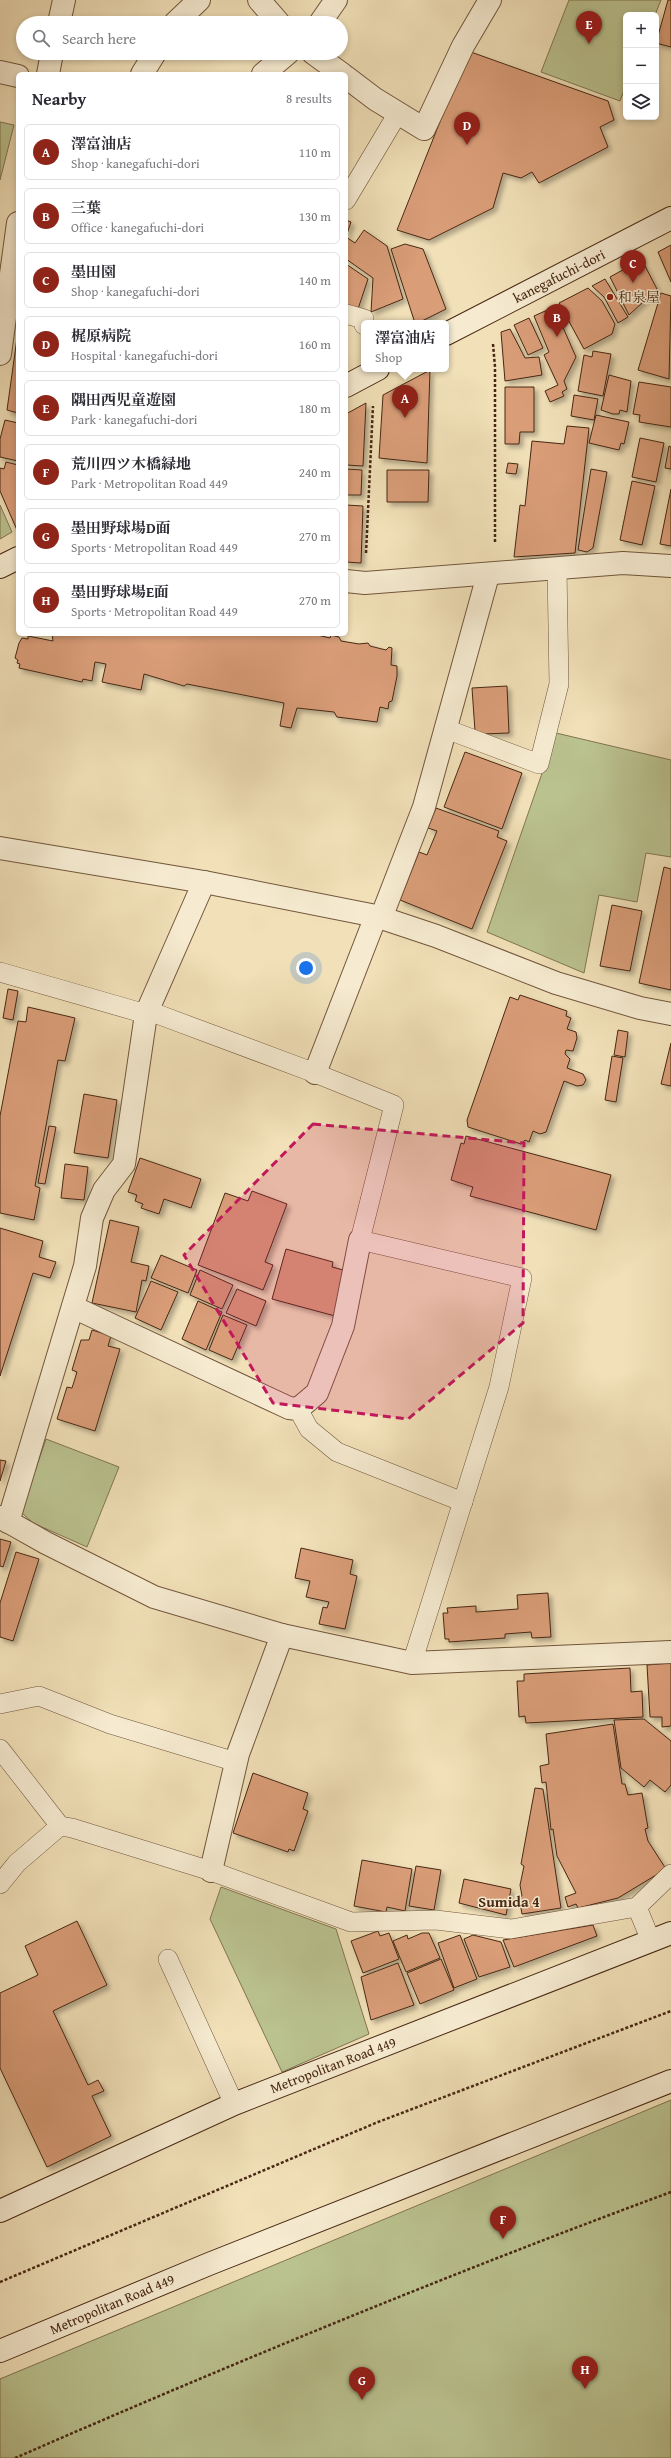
<!DOCTYPE html>
<meta charset="utf-8">
<style>
:root{--surface:#fff;--page:#f2f2f3;--text:#2b2b33;--muted:#7c7c81;--line:#e1e1e2;--accent:#8f2418}
body{margin:0;font-family:"Gentium Book Plus","Noto Serif JP",serif;background:var(--page);color:var(--text)}
.controls{position:absolute;right:12px;top:12px;display:grid;overflow:hidden;border-radius:6px;box-shadow:0 2px 6px #0003}
.controls button{width:36px;height:36px;display:grid;place-items:center;padding:0;border:0;border-bottom:1px solid var(--line);background:var(--surface);color:var(--text);font:20px sans-serif}
.you{position:absolute;left:306px;top:968px;width:14px;height:14px;margin:-10px;border:3px solid #fff;border-radius:50%;background:#1a73e8;box-shadow:0 0 0 6px #1a73e833}
.badge{display:grid;place-items:center;width:26px;height:26px;border-radius:50%;background:var(--accent);color:#fff;font-size:13px;font-weight:700}
.pin{position:absolute;translate:-50% -33px;filter:drop-shadow(0 1px 2px #0008)}
.pin::after{content:'';position:absolute;top:21px;width:14px;height:12px;background:inherit;clip-path:polygon(0 0,100% 0,50% 100%)}
.popup{position:absolute;left:361px;top:320px;width:88px;height:52px;box-sizing:border-box;display:grid;place-content:center;border-radius:6px;background:var(--surface);filter:drop-shadow(0 1px 3px #0005);font-size:13px;white-space:nowrap;color:var(--muted)}
.popup b{font-size:15px;color:var(--text)}
.popup::after{content:'';position:absolute;left:50%;top:100%;margin-left:-8px;border:8px solid transparent;border-top-color:var(--surface)}
.list{margin:0;padding:0;list-style:none}
h2{display:flex;justify-content:space-between;align-items:center;height:52px;margin:0;padding:0 16px;font-size:17px}
h2 small{font-size:13px;font-weight:400;color:var(--muted)}
.list li{display:grid;grid-template-columns:26px 1fr auto;gap:12px;align-items:center;box-sizing:border-box;height:56px;margin:0 8px 8px;padding:0 8px;border:1px solid var(--line);border-radius:6px}
.list b{display:block;font-size:15px;white-space:nowrap}
.list p{margin:0;font-size:13px;white-space:nowrap;color:var(--muted)}
.list em{font-size:13px;font-style:normal;color:var(--muted)}
.icon{flex:none;width:22px;height:22px;fill:none;stroke:currentColor;stroke-width:2;stroke-linecap:round;stroke-linejoin:round}
.map{position:relative;flex:none;width:671px;height:2458px;overflow:hidden}
.search{position:absolute;background:var(--surface);box-shadow:0 2px 6px #0003;left:16px;top:16px;width:332px;height:44px;display:flex;align-items:center;gap:10px;box-sizing:border-box;padding:0 14px;border-radius:22px;color:var(--muted);font-size:15px}
.panel{position:absolute;background:var(--surface);box-shadow:0 2px 6px #0003;left:16px;top:72px;width:332px;height:564px;border-radius:6px}
.map>svg:first-child{display:block}
.green{fill:#bac28f;stroke:#817551}
.building{fill:#d99d78;stroke:#482813;filter:url(#shadow)}
.lines{fill:none;stroke-linecap:round;stroke-linejoin:round}
.service-casing{stroke:#72563c;stroke-width:20}
.minor-casing{stroke:#72563c;stroke-width:24}
.secondary-casing{stroke:#482813;stroke-width:24}
.path{stroke:#482813;stroke-width:2.5;stroke-dasharray:3 2;stroke-linecap:butt}
.service{stroke:#f6ebd1;stroke-width:19}
.minor{stroke:#f6ebd1;stroke-width:22}
.secondary{stroke:#f6ebd1;stroke-width:22}
.marked{fill:#c2185b;fill-opacity:0.2;stroke:#c2185b;stroke-width:3;stroke-dasharray:8 5;stroke-linejoin:round}
.poi-dot{fill:#8f2418;stroke:#f6ebd1;stroke-width:1.5}
.labels{text-anchor:middle;dominant-baseline:central;stroke-width:3;stroke-linejoin:round;paint-order:stroke}
.street-label{font-size:14px;fill:#482813;stroke:#f6ebd1}
.poi-label{font-size:14px;fill:#482813;stroke:#f6ebd1;text-anchor:start}
.neighbourhood-label{font-size:15px;font-weight:bold;fill:#482813;stroke:#f6ebd1}
</style>
<div class="map">
<svg width="671" height="2458" viewBox="0 0 671 2458">
<defs>
<filter id="shadow"><feDropShadow dx="3.5" dy="3.5" stdDeviation="2" flood-color="#0004"/></filter>
</defs>
<rect width="100%" height="100%" fill="#f1e0b8"/>
<filter id="stains"><feTurbulence type="fractalNoise" baseFrequency=".005" numOctaves="4"/><feColorMatrix values="0 0 0 0 .2 0 0 0 0 .09 0 0 0 0 .02 0 0 0 .5 -.17"/></filter>
<radialGradient id="worn" r=".72"><stop offset=".6" stop-color="#630" stop-opacity="0"/><stop offset="1" stop-color="#630" stop-opacity=".3"/></radialGradient>
<g class="green">
<path d="M569 0H661L655 15H626V85L620 101 541 72Z"/>
<path d="M0 122 14 125 0 180Z"/>
<path d="M0 505 12 532 0 539Z"/>
<path d="M556 733 671 760V857L646 853 637 902 599 895 584 973 487 932Z"/>
<path d="M46 1439 119 1467 87 1547 33 1523 21 1512Z"/>
<path d="M221 1887 336 1929 369 2034 282 2072 210 1919Z"/>
<path d="M671 2100V2458H0V2379Z"/>
</g>
<g class="building">
<path d="M668 0H671V47L656 43Z"/>
<path d="M468 51 608 101 614 120 600 127 608 147 539 183 532 172 521 178 503 173 493 208 429 240 397 230Z"/>
<path d="M346 220 351 222 346 237 355 243 364 230 387 246 403 299 371 312 373 278 346 259Z"/>
<path d="M405 244 423 249 446 309 418 323H415L391 249Z"/>
<path d="M671 245V282L658 252Z"/>
<path d="M637 262 639 265 644 264 657 289 629 315 610 277Z"/>
<path d="M346 264 368 279 358 309 346 305Z"/>
<path d="M605 279 628 317 618 323 604 297 592 286Z"/>
<path d="M588 288 602 301 615 324 612 334 584 349 559 303Z"/>
<path d="M661 293 671 296 669 379 638 370Z"/>
<path d="M554 307 576 357 564 381 567 389 562 392 564 396 550 402 545 391 558 385 544 355 549 352 534 316Z"/>
<path d="M529 318 543 348 528 355 514 325Z"/>
<path d="M510 329 525 358 539 357 542 375 505 381 501 332Z"/>
<path d="M18 331V413L7 410Z"/>
<path d="M593 351 611 354 603 396 578 391 584 355 592 357Z"/>
<path d="M430 370 427 463 379 458 383 395Z"/>
<path d="M609 375 631 381 627 412 620 410 619 414H613L601 410Z"/>
<path d="M639 382 671 387V427L639 422 640 415 633 414Z"/>
<path d="M505 387H534V432H520L519 444H505Z"/>
<path d="M574 395 598 399 594 420 571 416Z"/>
<path d="M366 403 363 466 346 465V414Z"/>
<path d="M596 415 629 422 624 444 621 443 619 450 589 443Z"/>
<path d="M5 420 18 423V461L0 457V439Z"/>
<path d="M567 426 589 428 575 553 514 557 520 505 525 506 532 441 564 444Z"/>
<path d="M640 438 664 443 656 482 632 477Z"/>
<path d="M669 446 671 447V469L665 468Z"/>
<path d="M6 462 18 465 17 530 0 491V468L4 469Z"/>
<path d="M508 463 518 464 516 474 506 473Z"/>
<path d="M346 469 362 470 361 495H346Z"/>
<path d="M591 469 607 472 593 548 587 552 578 550Z"/>
<path d="M387 470H429L428 502H387Z"/>
<path d="M632 481 655 486 642 545 620 540Z"/>
<path d="M671 489V546L660 544Z"/>
<path d="M346 505 363 506 361 563 346 562Z"/>
<path d="M52 634H313L330 638 331 635 339 637 341 641 359 644 368 643 370 646 386 650 389 647 392 648 391 665 397 666V676L392 701 389 702 388 709 380 707 377 722 337 717 334 712 297 708 291 728 280 726 284 703 187 684 184 686 144 674 141 690 102 682 106 664 95 662 92 681 83 679 82 682 19 668 20 664 17 663 18 660 15 658 19 643 22 638 28 639V636L53 641Z"/>
<path d="M507 686 509 733 482 734 475 731 472 688Z"/>
<path d="M465 752 522 773 502 829 444 807Z"/>
<path d="M436 808 499 831 497 837 507 841 472 929 400 900 419 852 427 855 437 831 428 828Z"/>
<path d="M664 867 671 869V990L639 983Z"/>
<path d="M612 905 642 911 630 971 600 966Z"/>
<path d="M8 989 18 991 13 1020 3 1018Z"/>
<path d="M520 995 567 1011 566 1016 571 1018 567 1029 576 1032 577 1038 573 1051 566 1050 565 1054 570 1059 567 1068 583 1074 586 1080 583 1085 577 1086 564 1081 546 1132 540 1134 533 1131 529 1142 525 1140 521 1144 468 1127 467 1120 510 997 518 1000Z"/>
<path d="M28 1007 75 1018 65 1061 58 1060 35 1186 40 1188 34 1220 0 1213V1116L18 1021 26 1022Z"/>
<path d="M618 1030 628 1032 625 1057 614 1055Z"/>
<path d="M671 1043V1086L661 1084Z"/>
<path d="M612 1056 623 1058 616 1102 605 1100Z"/>
<path d="M84 1094 117 1100 108 1158 74 1153Z"/>
<path d="M49 1126 56 1127 45 1184 38 1183Z"/>
<path d="M466 1136 611 1175 596 1230 470 1196 473 1187 451 1180 461 1143 464 1144Z"/>
<path d="M140 1158 201 1179 191 1208 164 1199 159 1214 141 1208 143 1204 135 1201 137 1195 128 1192Z"/>
<path d="M65 1164 88 1167 84 1200 61 1198Z"/>
<path d="M252 1191 287 1204 265 1262 273 1265 263 1290 198 1265 225 1193 248 1201Z"/>
<path d="M110 1220 139 1227 131 1262 149 1266 146 1281 142 1280 136 1312 92 1303Z"/>
<path d="M0 1228 43 1241 39 1257 56 1262 50 1278 33 1273 0 1376Z"/>
<path d="M286 1249 333 1262 332 1267 347 1271 335 1316 272 1299Z"/>
<path d="M161 1255 197 1270 188 1293 151 1278Z"/>
<path d="M200 1270 233 1285 222 1309 190 1295Z"/>
<path d="M151 1281 178 1292 161 1330 135 1318Z"/>
<path d="M237 1289 266 1301 256 1326 226 1313Z"/>
<path d="M198 1301 222 1312 206 1350 182 1339Z"/>
<path d="M223 1315 247 1325 232 1360 209 1350Z"/>
<path d="M92 1330 111 1336 108 1346 120 1349 95 1431 57 1419 67 1387 72 1388 77 1372 72 1370 81 1340H89Z"/>
<path d="M0 1460 6 1461 0 1481Z"/>
<path d="M0 1539 11 1542 3 1567 0 1566Z"/>
<path d="M301 1548 353 1560 350 1574 357 1576 345 1629 319 1624 323 1607 327 1608 329 1602 306 1597 310 1581 295 1578Z"/>
<path d="M16 1552 39 1559 13 1641 0 1637V1603Z"/>
<path d="M548 1593 551 1637 532 1638 531 1632 505 1634V1638L449 1642V1639H445L443 1613H448L447 1608 476 1606V1612L518 1609 517 1595Z"/>
<path d="M671 1663V1726L662 1727V1717H650L647 1665Z"/>
<path d="M630 1668 631 1692 642 1691 643 1717 526 1723 525 1716 519 1717 517 1681H524V1674Z"/>
<path d="M644 1719 671 1741V1785L665 1792 650 1780 644 1787 621 1768 614 1720Z"/>
<path d="M613 1724 622 1784H625L628 1795 642 1793 648 1828 645 1829 648 1841 666 1869 618 1898 578 1908 576 1904 568 1907 565 1897 576 1893 557 1856 553 1829 551 1830 546 1782 542 1783 540 1766 549 1764 546 1734Z"/>
<path d="M253 1773 308 1793 303 1809 308 1811 294 1851 289 1849 288 1852 233 1833Z"/>
<path d="M535 1788 543 1789 561 1908 522 1914 519 1897 522 1896 520 1885 524 1866 521 1864Z"/>
<path d="M362 1860 412 1869 405 1911 387 1907 386 1912 354 1906Z"/>
<path d="M416 1866 441 1870 434 1910 409 1906Z"/>
<path d="M464 1879 511 1889 506 1915 459 1903Z"/>
<path d="M77 1921 107 1985 53 2011 88 2085 98 2080 104 2091 92 2096 111 2136 47 2167 0 2068V1993L38 1975 25 1946Z"/>
<path d="M593 1925 597 1936 514 1967 503 1940Z"/>
<path d="M378 1931 380 1936 389 1933 399 1959 363 1973 351 1941Z"/>
<path d="M422 1933H429L440 1958 406 1972 393 1941 407 1935 408 1939Z"/>
<path d="M460 1935 477 1979 454 1988 438 1943Z"/>
<path d="M473 1935 501 1942 510 1967 479 1977 464 1939Z"/>
<path d="M441 1959 454 1990 420 2004 407 1973Z"/>
<path d="M398 1963 414 2005 371 2020 361 1977Z"/>
</g>
<g class="lines">
<g class="service-casing">
<g id="service">
<path d="M346 200 398 113"/>
<path d="M346 314 364 319V325"/>
<path d="M446 729 539 764 559 684 557 569"/>
<path d="M0 972 146 1014H157L315 1073 394 1105 360 1240 522 1278 499 1387 412 1663"/>
<path d="M298 1409 309 1429 337 1452 463 1502"/>
<path d="M0 1704 39 1696 110 1724 236 1762"/>
<path d="M0 1749 60 1826"/>
<path d="M0 1884 17 1863 60 1826 72 1828 211 1871 351 1922 436 1920 511 1929 637 1907 671 1874"/>
<path d="M637 1907 651 1941"/>
<path d="M168 1959 234 2104"/>
</g>
</g>
<g class="minor-casing">
<g id="minor">
<path d="M259 0 279 23"/>
<path d="M59 23 64 0"/>
<path d="M175 23 199 0"/>
<path d="M320 23 336 0"/>
<path d="M313 53 342 74"/>
<path d="M0 72 18 76"/>
<path d="M48 74 52 53"/>
<path d="M142 74 155 53"/>
<path d="M263 74 288 53"/>
<path d="M346 77 375 99 424 129 463 46 490 0"/>
<path d="M0 354 18 223"/>
<path d="M346 581 365 583 623 563 671 566"/>
<path d="M0 848 204 882 376 916 436 936 556 983 640 1008 671 1014"/>
<path d="M381 918 424 807 488 575"/>
<path d="M315 1073 376 916"/>
<path d="M73 1307 289 1408 298 1409 317 1393 343 1326 360 1240"/>
<path d="M0 1517 46 1543 154 1597 282 1635 412 1663 671 1652"/>
<path d="M8 1522 85 1266 92 1218 104 1190 124 1164 146 1014 204 882"/>
<path d="M211 1871 238 1754 282 1635"/>
</g>
</g>
<g class="secondary-casing">
<g id="secondary">
<path d="M446 334 671 218"/>
<path d="M346 386 378 369"/>
<path d="M0 567 18 558"/>
<path d="M0 2211 234 2104 671 1933"/>
<path d="M0 2351 209 2264 671 2081"/>
</g>
</g>
<g class="path">
<path d="M493 344 495 367V543"/>
<path d="M366 553 373 406"/>
<path d="M0 2282 378 2122 671 2011"/>
<path d="M15 2458C231 2364 449 2274 671 2192"/>
</g>
<use href="#service" class="service"/>
<use href="#minor" class="minor"/>
<use href="#secondary" class="secondary"/>
</g>
<path class="marked" d="M313 1124 524 1143 523 1323 408 1419 273 1403 184 1255Z"/>
<circle class="poi-dot" cx="610" cy="297" r="4"/>
<g class="labels">
<g class="street-label">
<text transform="translate(559 276) rotate(-27)">kanegafuchi-dori</text>
<text transform="translate(333 2065) rotate(-21)">Metropolitan Road 449</text>
<text transform="translate(112 2304) rotate(-23)">Metropolitan Road 449</text>
</g>
<g class="poi-label">
<text x="618" y="297">和泉屋</text>
</g>
<g class="neighbourhood-label">
<text x="509" y="1901">Sumida 4</text>
</g>
</g>
<rect width="100%" height="100%" filter="url(#stains)"/>
<rect width="100%" height="100%" fill="url(#worn)"/>
</svg>
<div class="controls">
<button>+</button>
<button>−</button>
<button><svg class="icon" aria-label="layers" viewBox="0 0 24 24"><path d="M12 4l9 5-9 5-9-5zM3 14l9 5 9-5"/></svg></button>
</div>
<div class="you"></div>
<div class="pin badge" style="left:405px;top:418px">A</div>
<div class="popup"><b>澤富油店</b>Shop</div>
<div class="pin badge" style="left:557px;top:337px">B</div>
<div class="pin badge" style="left:633px;top:283px">C</div>
<div class="pin badge" style="left:467px;top:145px">D</div>
<div class="pin badge" style="left:589px;top:44px">E</div>
<div class="pin badge" style="left:503px;top:2239px">F</div>
<div class="pin badge" style="left:362px;top:2400px">G</div>
<div class="pin badge" style="left:585px;top:2389px">H</div>
<div class="search"><svg class="icon" aria-label="search" viewBox="0 0 24 24"><circle cx="10" cy="10" r="6"/><path d="M15 15l6 6"/></svg>Search here</div>
<section class="panel">
<h2>Nearby<small>8 results</small></h2>
<ul class="list">
<li><span class="badge">A</span><div><b>澤富油店</b><p>Shop · kanegafuchi-dori</p></div><em>110 m</em></li>
<li><span class="badge">B</span><div><b>三葉</b><p>Office · kanegafuchi-dori</p></div><em>130 m</em></li>
<li><span class="badge">C</span><div><b>墨田園</b><p>Shop · kanegafuchi-dori</p></div><em>140 m</em></li>
<li><span class="badge">D</span><div><b>梶原病院</b><p>Hospital · kanegafuchi-dori</p></div><em>160 m</em></li>
<li><span class="badge">E</span><div><b>隅田西児童遊園</b><p>Park · kanegafuchi-dori</p></div><em>180 m</em></li>
<li><span class="badge">F</span><div><b>荒川四ツ木橋緑地</b><p>Park · Metropolitan Road 449</p></div><em>240 m</em></li>
<li><span class="badge">G</span><div><b>墨田野球場D面</b><p>Sports · Metropolitan Road 449</p></div><em>270 m</em></li>
<li><span class="badge">H</span><div><b>墨田野球場E面</b><p>Sports · Metropolitan Road 449</p></div><em>270 m</em></li>
</ul>
</section>
</div>
